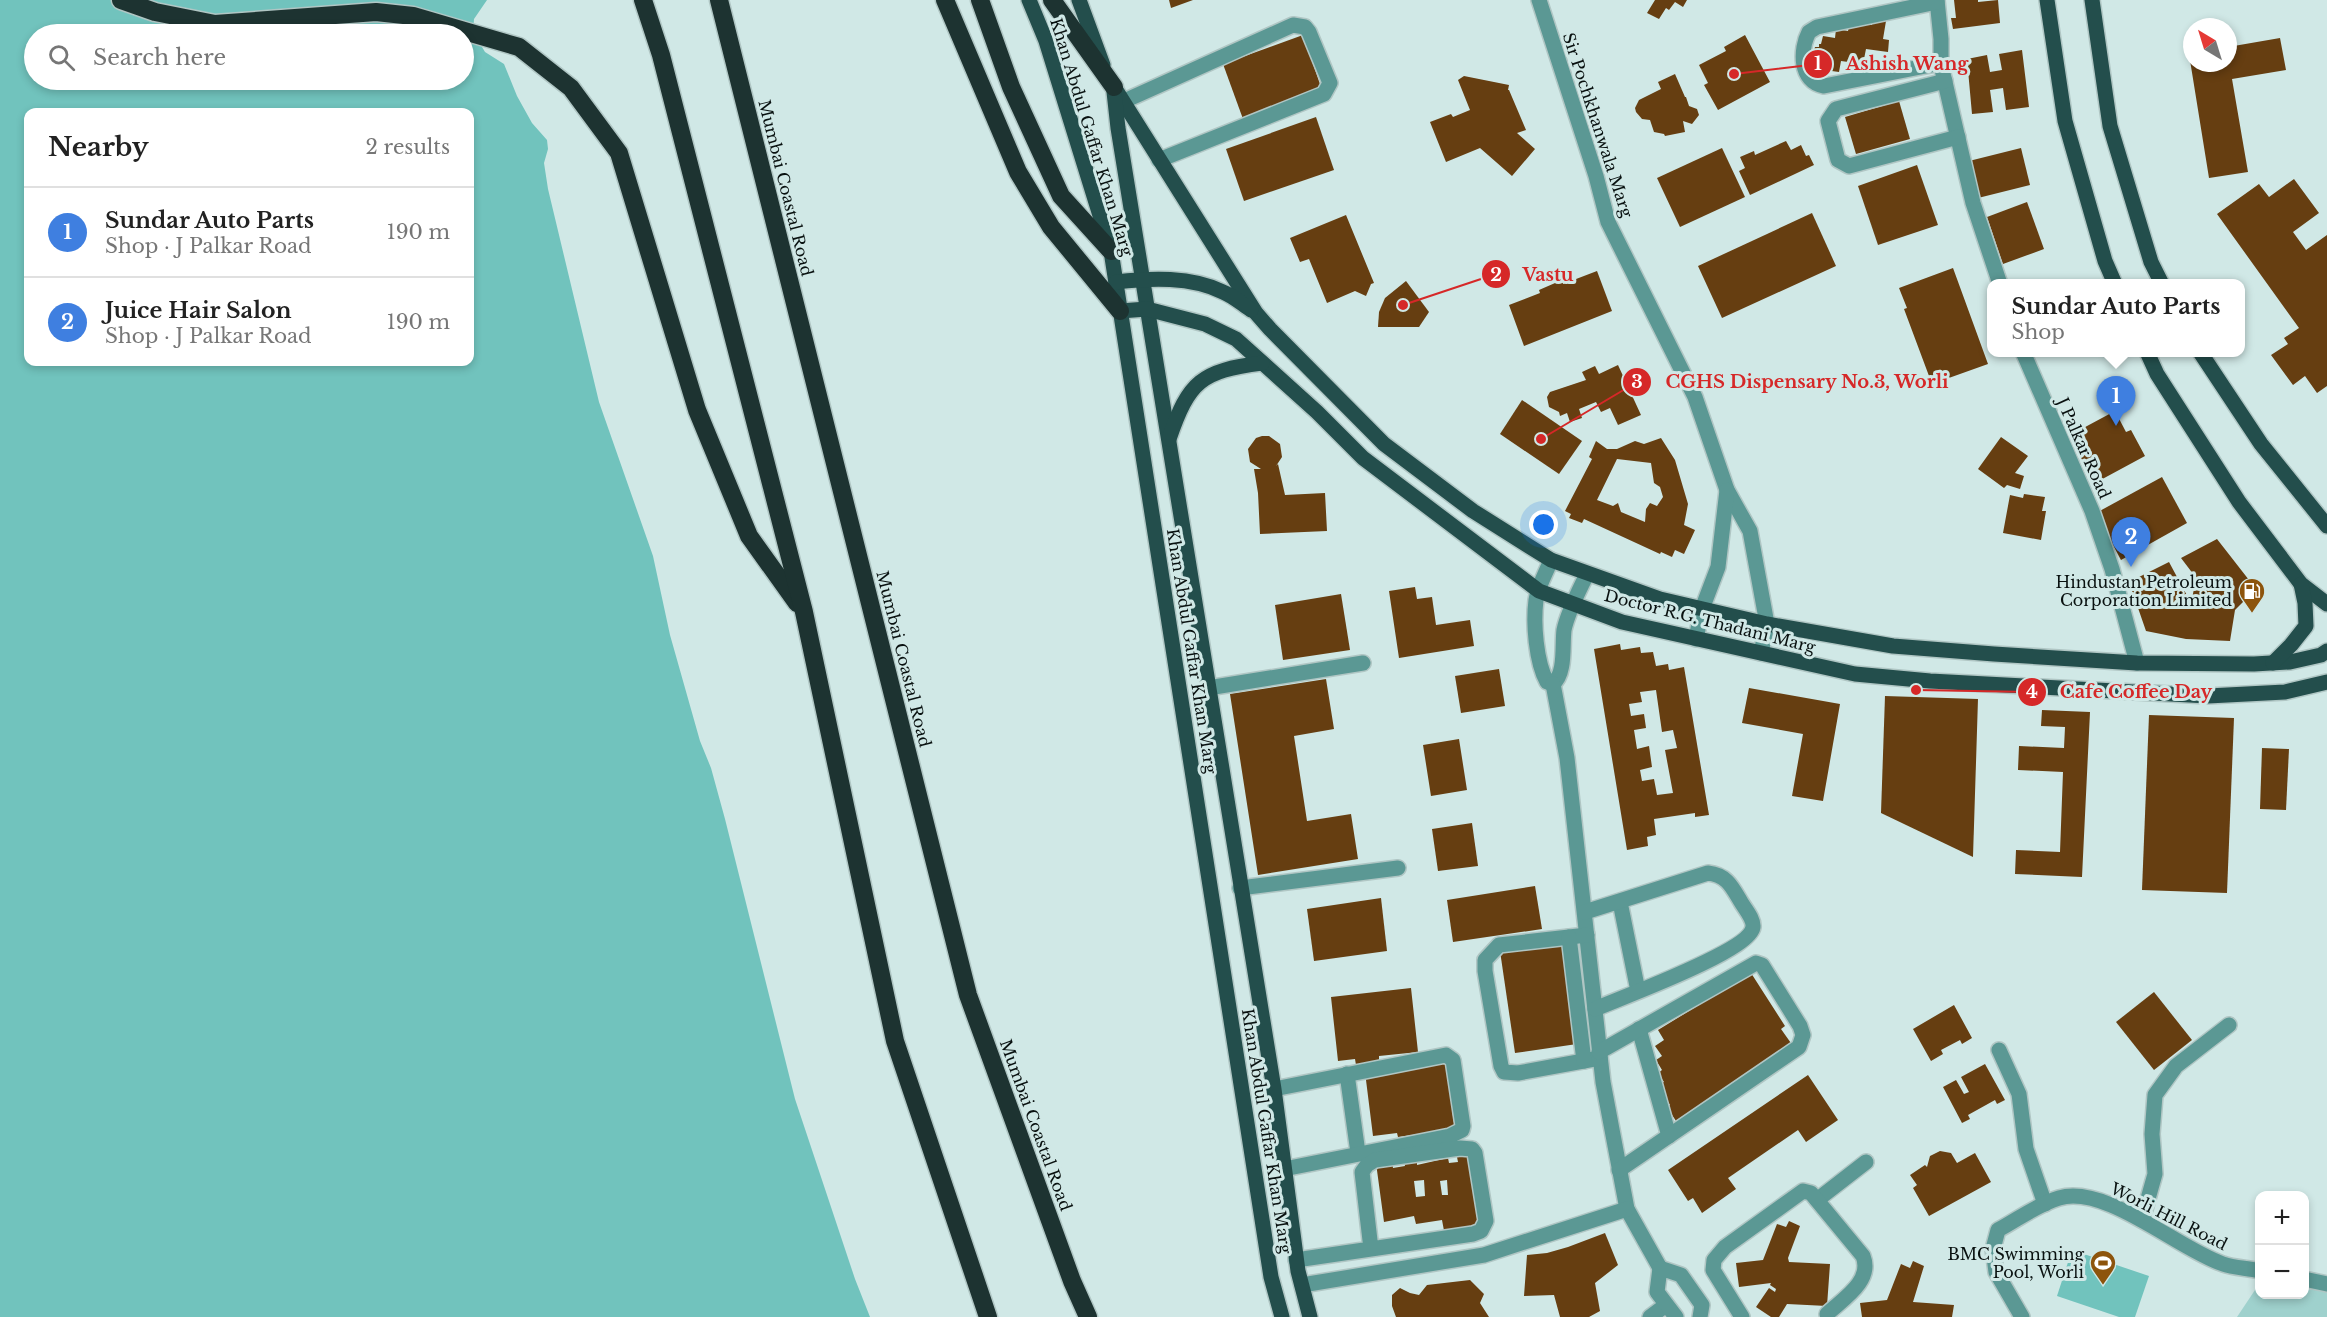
<!DOCTYPE html>
<meta charset="utf-8">
<style>
:root{--surface:#fff;--page:#f6f6f6;--text:#222;--muted:#767676;--line:#e0e0e0;--accent:#ea580c}
body{margin:0;font-family:"Libre Baskerville",serif;background:var(--page);color:var(--text)}
.controls{position:absolute;right:18px;bottom:18px;display:grid;overflow:hidden;border-radius:12px;box-shadow:0 3px 9px #0003}
.controls button{width:54px;height:54px;display:grid;place-items:center;padding:0;border:0;border-bottom:2px solid var(--line);background:var(--surface);color:var(--text);font:30px sans-serif}
.compass{position:absolute;left:2183px;top:18px;width:54px;height:54px;border-radius:50%;background:var(--surface);box-shadow:0 3px 9px #0003;rotate:322deg}
.you{position:absolute;left:1544px;top:525px;width:21px;height:21px;margin:-15px;border:4px solid #fff;border-radius:50%;background:#1a73e8;box-shadow:0 0 0 9px #1a73e833}
.badge{display:grid;place-items:center;width:39px;height:39px;border-radius:50%;background:var(--accent);color:#fff;font-size:20px;font-weight:700}
.pin{position:absolute;translate:-50% -50px;filter:drop-shadow(0 2px 3px #0008)}
.pin::after{content:'';position:absolute;top:32px;width:21px;height:18px;background:inherit;clip-path:polygon(0 0,100% 0,50% 100%)}
.popup{position:absolute;left:1987px;top:279px;width:258px;height:78px;box-sizing:border-box;display:grid;place-content:center;border-radius:12px;background:var(--surface);filter:drop-shadow(0 2px 4px #0005);font-size:20px;white-space:nowrap;color:var(--muted)}
.popup b{font-size:22px;color:var(--text)}
.popup::after{content:'';position:absolute;left:50%;top:100%;margin-left:-12px;border:12px solid transparent;border-top-color:var(--surface)}
.list{margin:0;padding:0;list-style:none}
h2{display:flex;justify-content:space-between;align-items:center;height:78px;margin:0;padding:0 24px;font-size:26px}
h2 small{font-size:20px;font-weight:400;color:var(--muted)}
.list li{display:grid;grid-template-columns:39px 1fr auto;gap:18px;align-items:center;box-sizing:border-box;height:90px;padding:0 24px;border-top:2px solid var(--line)}
.list b{display:block;font-size:22px;white-space:nowrap}
.list p{margin:0;font-size:20px;white-space:nowrap;color:var(--muted)}
.list em{font-size:20px;font-style:normal;color:var(--muted)}
.icon{flex:none;width:33px;height:33px;fill:none;stroke:currentColor;stroke-width:2;stroke-linecap:round;stroke-linejoin:round}
.map{position:relative;flex:none;width:2327px;height:1317px;overflow:hidden}
.search{position:absolute;background:var(--surface);box-shadow:0 3px 9px #0003;left:24px;top:24px;width:450px;height:66px;display:flex;align-items:center;gap:15px;box-sizing:border-box;padding:0 21px;border-radius:33px;color:var(--muted);font-size:22px}
.panel{position:absolute;background:var(--surface);box-shadow:0 3px 9px #0003;left:24px;top:108px;width:450px;height:258px;border-radius:12px}
.map>svg:first-child{display:block}
.green{fill:#9fd1cd}
.water{fill:#71c3bd;fill-rule:evenodd}
.building{fill:#663e11;fill-rule:evenodd}
.lines{fill:none;stroke-linecap:round;stroke-linejoin:round}
.minor-casing{stroke:#b0c6c4;stroke-width:18}
.tertiary-casing{stroke:#b0c6c4;stroke-width:18}
.primary-casing{stroke:#b0c6c4;stroke-width:18}
.motorway-casing{stroke:#b0c6c4;stroke-width:21}
.minor{stroke:#5b9894;stroke-width:15}
.tertiary{stroke:#5b9894;stroke-width:15}
.primary{stroke:#234e4c;stroke-width:15}
.motorway{stroke:#1d3331;stroke-width:18}
.labels{text-anchor:middle;dominant-baseline:central;stroke-width:6;stroke-linejoin:round;paint-order:stroke}
.street-label{font-size:16px;fill:#091110;stroke:#d0e8e6}
.poi-label{font-size:16px;fill:#091110;stroke:#d0e8e6;text-anchor:end}
.leader{fill:none;stroke:#d62828;stroke-width:2}
.callout-dot{fill:#d62828;stroke:#d0e8e6;stroke-width:2}
.mark-label{font-size:18px;text-anchor:middle;font-weight:bold;fill:#fff}
.callout-label{font-size:18px;text-anchor:middle;font-weight:bold;fill:#d62828;stroke:#d0e8e6;stroke-width:6;stroke-linejoin:round;paint-order:stroke}
</style>
<div class="map">
<svg width="2327" height="1317" viewBox="0 0 2327 1317">
<rect width="100%" height="100%" fill="#d0e8e6"/>
<path class="green" d="M2259 1284 2260 1294H2304L2305 1289 2327 1291V1317H2237Z"/>
<g class="water">
<path d="M0 0H487L474 19 473 32 485 52 504 64 517 96 532 123 547 140 548 149 544 163 548 189 599 402 653 556 670 635 700 741 711 768 725 819 795 1099 855 1279 870 1317H0ZM34 34H464V80H34ZM28 112H470V362H28Z"/>
<path d="M2072 1250 2149 1276 2135 1317H2119L2057 1296Z"/>
</g>
<g class="building">
<path d="M1169 0H1193L1171 8Z"/>
<path d="M1655 0H1687L1683 7 1675 2 1669 10 1666 8 1659 19 1647 13Z"/>
<path d="M1954 0H1978V2L1998 0 2000 23 1953 29 1951 18H1956Z"/>
<path d="M1873 19 1886 21 1883 39 1889 40 1888 52 1866 49 1863 64 1841 61 1839 72 1817 69 1819 56 1813 55 1815 47H1819V44H1821L1823 36 1835 38 1836 29 1848 31 1850 22 1872 25Z"/>
<path d="M1303 35 1322 90 1243 119 1223 64Z"/>
<path d="M1745 35 1770 82 1718 110 1704 85 1708 83 1699 65 1726 51 1724 47Z"/>
<path d="M2280 38 2286 70 2232 79 2248 172 2209 178 2189 54 2192 53V63H2228V47Z"/>
<path d="M2022 50 2029 107 2006 110 2003 88 1990 90 1993 112 1972 114 1967 59 1987 55 1990 72 2002 70 1999 54Z"/>
<path d="M1675 74 1685 97H1686L1689 106 1697 109 1699 115 1692 124 1683 121 1685 132 1665 136 1664 134 1654 132 1650 120 1642 119 1636 112 1635 108 1639 100 1661 89 1658 82Z"/>
<path d="M1464 76 1509 85 1508 90H1509L1526 130 1517 133 1535 149 1512 176 1480 148 1446 162 1430 122 1451 114 1453 117 1470 110 1458 80Z"/>
<path d="M1899 101 1910 139 1856 154 1845 117Z"/>
<path d="M1316 117 1334 170 1244 201 1226 149Z"/>
<path d="M1786 141 1791 150 1801 145 1806 156 1809 155 1814 165 1750 195 1739 171 1745 168 1740 157 1754 151 1755 155Z"/>
<path d="M1722 148 1745 197 1680 227 1657 178Z"/>
<path d="M2021 148 2030 185 1978 198 1969 161Z"/>
<path d="M1917 165 1938 225 1878 245 1858 186Z"/>
<path d="M2294 179 2319 213 2293 232 2306 250 2327 235V386L2317 393 2305 376 2293 385 2271 355 2288 344 2284 338 2299 328 2217 214 2259 184 2269 197Z"/>
<path d="M2027 202 2044 249 2003 264 1987 217Z"/>
<path d="M1812 213 1836 266 1722 318 1698 266Z"/>
<path d="M1346 215 1374 283 1371 284 1366 296 1355 291 1327 303 1309 259 1300 262 1290 238Z"/>
<path d="M1953 268 1988 364 1932 384 1904 309 1907 308 1899 288Z"/>
<path d="M1597 271 1612 311 1524 346 1509 305 1540 293 1539 290 1562 280 1563 284Z"/>
<path d="M1406 281 1429 312 1419 327H1378L1379 312 1385 298Z"/>
<path d="M1618 365 1641 415 1618 425 1610 408 1601 412 1596 402 1579 409 1582 418 1570 422 1567 413 1560 416 1559 412 1549 407 1547 397 1550 392 1586 380 1582 372 1595 366 1599 374Z"/>
<path d="M1522 400 1582 441 1559 474 1500 434Z"/>
<path d="M2115 411 2126 432 2131 430 2145 456 2095 483 2074 445 2079 442 2074 433Z"/>
<path d="M1262 436H1269L1280 444 1282 457 1276 466 1278 464 1285 495 1325 493 1327 531 1260 534 1258 493 1254 469H1261L1250 462 1248 449 1256 438Z"/>
<path d="M2001 437 2028 456 2015 473 2024 476 2020 489 2007 485 2004 488 1978 469Z"/>
<path d="M1661 438 1675 460 1688 504 1684 525 1695 530 1684 554 1675 550 1672 557 1661 552 1660 554 1584 519 1582 523 1569 518 1571 514 1565 511 1592 459 1589 457 1596 441 1607 449H1617L1635 441 1644 444ZM1617 459 1651 463 1654 483 1660 487 1663 497 1657 506 1650 503 1646 509 1645 522 1621 512 1618 503 1613 506 1597 500Z"/>
<path d="M2162 477 2187 523 2121 560 2096 513Z"/>
<path d="M2024 494 2045 497 2042 511H2046L2041 540 2003 533 2010 495 2023 498Z"/>
<path d="M2217 539 2256 589 2235 610 2230 641 2186 639 2146 631 2129 582 2169 562 2191 603 2194 589 2200 583 2181 558Z"/>
<path d="M1415 587 1417 599 1432 597 1436 625 1470 620 1474 646 1399 658 1389 591Z"/>
<path d="M1341 594 1350 650 1283 660 1275 605Z"/>
<path d="M1620 644 1621 650 1640 647 1641 653 1653 652 1656 666 1668 664 1669 670 1684 667 1709 815 1695 817V813L1654 819 1656 835 1647 837 1648 846 1627 850 1594 649ZM1656 690 1662 732 1673 730 1677 748 1665 750 1673 793 1657 795 1654 779 1642 781 1640 770 1652 767 1649 746 1637 749 1634 730 1646 728 1644 714 1631 716 1629 704 1642 702 1640 692Z"/>
<path d="M1499 669 1505 706 1461 713 1455 676Z"/>
<path d="M1326 679 1334 729 1294 736 1307 821 1351 814 1358 859 1258 875 1230 694Z"/>
<path d="M1749 688 1840 704 1823 801 1792 796 1803 734 1742 723Z"/>
<path d="M1885 696 1978 699 1973 857 1881 813Z"/>
<path d="M2042 710 2090 712 2082 877 2015 874 2016 850 2060 852 2063 772 2018 770 2019 746 2064 748 2065 727 2041 726Z"/>
<path d="M2149 715 2234 718 2227 893 2142 890Z"/>
<path d="M1459 739 1467 790 1431 796 1423 745Z"/>
<path d="M2262 748 2289 749 2286 810 2260 809Z"/>
<path d="M1472 823 1478 866 1438 871 1432 829Z"/>
<path d="M1535 886 1542 929 1453 942 1447 900Z"/>
<path d="M1381 898 1387 951 1314 961 1307 909Z"/>
<path d="M1562 941 1577 1044 1515 1053 1500 951Z"/>
<path d="M1751 973 1785 1026 1781 1029 1793 1046 1676 1121 1667 1107 1670 1105 1662 1093 1665 1091 1661 1083 1664 1082 1658 1073 1662 1070 1656 1060 1662 1056 1655 1046 1664 1040 1658 1030Z"/>
<path d="M1411 988 1418 1052 1379 1056V1063L1356 1065 1355 1059 1338 1061 1331 997Z"/>
<path d="M2154 992 2192 1040 2154 1070 2116 1022Z"/>
<path d="M1954 1005 1972 1038 1962 1044 1960 1040 1941 1050 1943 1054 1931 1061 1913 1029Z"/>
<path d="M1446 1061 1449 1084H1454L1457 1109 1452 1110 1455 1129 1398 1137 1397 1133 1373 1136 1365 1072Z"/>
<path d="M1985 1064 2005 1100 1997 1104 1995 1100 1968 1115 1970 1119 1962 1123 1943 1087 1956 1080 1964 1094 1969 1092 1961 1077Z"/>
<path d="M1808 1075 1838 1120 1806 1142 1798 1130 1728 1178 1736 1189 1702 1213 1693 1198 1688 1201 1668 1170Z"/>
<path d="M1940 1151 1951 1153 1957 1163 1975 1153 1991 1182 1929 1216 1913 1188 1917 1185 1910 1175 1925 1165 1927 1167 1930 1156Z"/>
<path d="M1468 1155 1479 1231 1445 1236 1442 1220 1416 1224 1414 1216 1384 1222 1376 1163 1392 1161 1393 1168 1405 1166 1404 1162 1417 1160V1165L1448 1158 1449 1163 1458 1162 1457 1157ZM1424 1180 1425 1196 1416 1197 1414 1181ZM1447 1180 1448 1195H1442L1440 1181Z"/>
<path d="M1789 1221 1800 1226 1788 1258 1789 1262 1830 1264 1827 1306 1787 1304 1779 1317H1771L1756 1307 1769 1288 1775 1292 1776 1289 1770 1285 1771 1283 1739 1287 1736 1263 1763 1260 1777 1224 1786 1227Z"/>
<path d="M1605 1233 1618 1265 1595 1283 1600 1311 1589 1317H1560L1554 1295 1524 1296 1527 1255 1547 1253 1568 1247Z"/>
<path d="M1913 1261 1924 1266 1913 1302 1954 1305 1952 1317H1862L1860 1303 1887 1300 1901 1264 1910 1268Z"/>
<path d="M1470 1280 1484 1294 1480 1303 1489 1317H1396L1392 1306V1295L1400 1288 1410 1293 1419 1295 1427 1285Z"/>
</g>
<g class="lines">
<g class="minor-casing">
<g id="minor">
<path d="M1937 0 1941 39V65L1973 203 2000 284"/>
<path d="M1937 2 1817 27 1809 32C1800 49 1799 82 1824 86L1941 63"/>
<path d="M1945 81 1836 109 1828 121 1838 160 1849 166 1958 137"/>
<path d="M1122 102 1293 25 1305 27 1309 32 1330 83 1324 94 1159 160"/>
<path d="M2023 352 2092 511 2112 569 2137 663"/>
<path d="M1551 560C1546 573 1538 586 1536 600 1533 623 1536 662 1547 682L1553 684C1566 673 1562 646 1564 630 1568 611 1579 591 1587 574"/>
<path d="M1553 684 1567 758 1603 1082 1627 1209 1660 1268"/>
<path d="M1208 688 1363 663"/>
<path d="M1240 888 1398 868"/>
<path d="M1620 902 1638 991"/>
<path d="M1585 912 1708 873C1727 875 1732 887 1741 902 1745 909 1754 919 1753 927 1750 951 1620 998 1595 1009"/>
<path d="M1587 935 1499 945 1485 960V971L1501 1066 1504 1072 1518 1073 1600 1058"/>
<path d="M1569 937 1584 1061"/>
<path d="M1639 1029 1669 1136"/>
<path d="M1999 1050 2019 1094 2026 1149 2045 1204"/>
<path d="M1599 1052 1756 963 1762 965 1800 1026 1803 1035 1799 1047 1619 1170"/>
<path d="M1347 1074 1358 1153"/>
<path d="M1274 1089 1446 1055 1453 1060 1463 1126 1462 1130 1450 1136 1284 1169"/>
<path d="M1817 1200 1866 1162"/>
<path d="M2142 1220 2155 1174 2152 1134 2155 1095 2176 1066 2229 1025"/>
<path d="M1296 1260 1473 1234 1481 1231 1486 1221 1475 1153 1472 1149 1460 1148 1375 1160 1367 1165 1362 1172 1371 1249"/>
<path d="M2304 1279 2327 1284"/>
<path d="M1302 1285 1484 1255 1627 1209"/>
<path d="M1650 1317 1666 1305"/>
<path d="M1676 1317 1657 1292 1660 1268 1681 1275 1702 1305 1700 1317"/>
<path d="M1742 1317 1713 1270 1714 1260 1725 1247 1803 1191 1811 1193 1863 1256C1873 1281 1843 1299 1827 1314"/>
<path d="M2022 1317 1996 1272 1993 1249 1998 1230C2017 1220 2038 1204 2059 1198 2106 1184 2178 1249 2223 1264 2234 1268 2248 1268 2260 1271"/>
</g>
</g>
<g class="tertiary-casing">
<g id="tertiary">
<path d="M1539 0 1596 176 1608 222 1695 397 1727 490 1750 531 1767 624 1761 653"/>
<path d="M1696 639 1702 609 1718 567 1727 490"/>
</g>
</g>
<g class="primary-casing">
<g id="primary">
<path d="M1029 0 1046 41 1111 251 1271 1277 1282 1317"/>
<path d="M1079 0 1103 65"/>
<path d="M2047 0 2065 121 2105 261 2115 284"/>
<path d="M2092 0 2110 126 2151 262 2162 284"/>
<path d="M1114 87 1256 313 1270 329 1384 444 1473 511 1551 560 1660 599 1767 624 1893 646 1994 654 2137 663 2254 664 2290 662 2321 655 2327 651"/>
<path d="M1114 92 1118 128 1274 1089 1298 1271 1310 1317"/>
<path d="M1116 282C1150 278 1191 276 1223 292 1233 296 1242 304 1251 310"/>
<path d="M1120 311 1147 309 1205 324 1236 339 1317 412 1363 458 1539 591 1622 622 1855 674 1930 681 2208 696 2285 692 2327 682"/>
<path d="M2147 352 2157 374 2239 502 2301 584 2327 604"/>
<path d="M2200 352 2261 444 2327 526"/>
<path d="M1169 439C1189 381 1201 371 1262 363"/>
<path d="M2273 663 2291 645 2306 626 2305 603 2301 584"/>
</g>
</g>
<g class="motorway-casing">
<g id="motorway">
<path d="M121 0 155 12 215 24 376 12 413 16 519 47 571 88 619 153 697 410 749 536 797 603"/>
<path d="M643 0 661 55 804 612 895 1041 988 1317"/>
<path d="M719 0 968 995 1072 1281 1088 1317"/>
<path d="M945 0 1018 172 1051 227 1120 311"/>
<path d="M980 0 1011 87 1061 196 1111 251"/>
<path d="M1052 0 1114 87"/>
</g>
</g>
<use href="#minor" class="minor"/>
<use href="#tertiary" class="tertiary"/>
<use href="#primary" class="primary"/>
<use href="#motorway" class="motorway"/>
</g>
<defs>
<g id="fuel-pin" transform="scale(1.35)"><path d="M0 17L-7.5 6A9.5 9.5 0 1 1 7.5 6Z" fill="#8d540c" stroke="#d0e8e6"/><path d="M-5.5-6h7V0h2V4h1.3V-2.5L3-4.5l.8-.8L6-3V5H2.5V1h-1V6h-7ZM-4.2-4.7v3.2H.2V-4.7Z" fill="#fff"/></g>
<g id="stadium-pin" transform="scale(1.35)"><path d="M0 17L-7.5 6A9.5 9.5 0 1 1 7.5 6Z" fill="#8d540c" stroke="#d0e8e6"/><path d="M0-5a6.5 5 0 1 0 0 10a6.5 5 0 1 0 0-10ZM-3.5-1.8h7v3.6h-7Z" fill="#fff"/></g>
</defs>
<g fill-rule="evenodd">
<use href="#fuel-pin" x="2252" y="591"/>
<use href="#stadium-pin" x="2103" y="1263"/>
</g>
<g class="labels">
<g class="street-label">
<text transform="translate(1598 125) rotate(72)">Sir Pochkhanwala Marg</text>
<text transform="translate(1092 137) rotate(73)">Khan Abdul Gaffar Khan Marg</text>
<text transform="translate(786 188) rotate(76)">Mumbai Coastal Road</text>
<text transform="translate(2084 448) rotate(66)">J Palkar Road</text>
<text transform="translate(1710 621) rotate(14)">Doctor R.G. Thadani Marg</text>
<text transform="translate(1192 651) rotate(81)">Khan Abdul Gaffar Khan Marg</text>
<text transform="translate(904 659) rotate(76)">Mumbai Coastal Road</text>
<text transform="translate(1036 1125) rotate(70)">Mumbai Coastal Road</text>
<text transform="translate(1267 1131) rotate(81)">Khan Abdul Gaffar Khan Marg</text>
<text transform="translate(2169 1216) rotate(27)">Worli Hill Road</text>
</g>
<g class="poi-label">
<text x="2232" y="582">Hindustan Petroleum<tspan x="2232" dy="18">Corporation Limited</tspan></text>
<text x="2084" y="1254">BMC Swimming<tspan x="2084" dy="18">Pool, Worli</tspan></text>
</g>
</g>
<path class="leader" d="M1734 74L1818 64M1403 305L1496 274M1541 439L1637 382M1916 690L2032 692"/>
<g class="callout-dot">
<circle cx="1734" cy="74" r="6"/>
<circle cx="1403" cy="305" r="6"/>
<circle cx="1541" cy="439" r="6"/>
<circle cx="1916" cy="690" r="6"/>
<circle cx="1818" cy="64" r="15"/>
<circle cx="1496" cy="274" r="15"/>
<circle cx="1637" cy="382" r="15"/>
<circle cx="2032" cy="692" r="15"/>
</g>
<g class="mark-label">
<text x="1818" y="70">1</text>
<text x="1496" y="281">2</text>
<text x="1637" y="388">3</text>
<text x="2032" y="698">4</text>
</g>
<g class="callout-label">
<text x="1907" y="70">Ashish Wang</text>
<text x="1548" y="281">Vastu</text>
<text x="1807" y="388">CGHS Dispensary No.3, Worli</text>
<text x="2136" y="698">Cafe Coffee Day</text>
</g>
</svg>
<div class="controls">
<button>+</button>
<button>−</button>
</div>
<svg class="compass" viewBox="-18 -18 36 36"><path d="M0-13l5 13h-10z" fill="#e53935"/><path d="M0 13l5-13h-10z" fill="#767676"/></svg>
<div class="you"></div>
<div class="pin badge" style="left:2116px;top:426px;background:#3f7fe0">1</div>
<div class="popup"><b>Sundar Auto Parts</b>Shop</div>
<div class="pin badge" style="left:2131px;top:567px;background:#3f7fe0">2</div>
<div class="search"><svg class="icon" aria-label="search" viewBox="0 0 24 24"><circle cx="10" cy="10" r="6"/><path d="M15 15l6 6"/></svg>Search here</div>
<section class="panel">
<h2>Nearby<small>2 results</small></h2>
<ul class="list">
<li><span class="badge" style="background:#3f7fe0">1</span><div><b>Sundar Auto Parts</b><p>Shop · J Palkar Road</p></div><em>190 m</em></li>
<li><span class="badge" style="background:#3f7fe0">2</span><div><b>Juice Hair Salon</b><p>Shop · J Palkar Road</p></div><em>190 m</em></li>
</ul>
</section>
</div>
